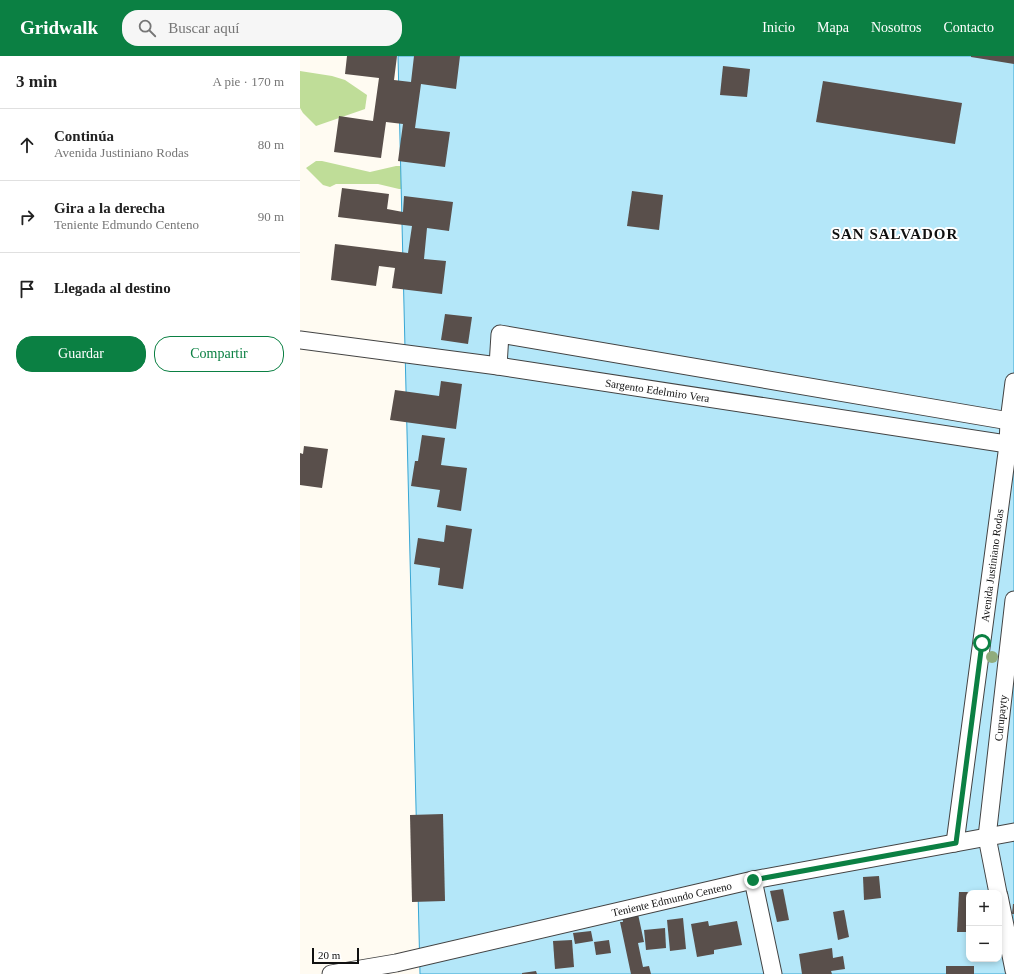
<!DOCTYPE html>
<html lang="es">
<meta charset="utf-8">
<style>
:root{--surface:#fff;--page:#f6f6f6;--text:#222;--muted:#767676;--line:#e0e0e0;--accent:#0b8043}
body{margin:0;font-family:"Times New Roman",serif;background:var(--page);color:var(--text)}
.controls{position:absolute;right:12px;bottom:12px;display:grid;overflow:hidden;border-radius:8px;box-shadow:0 2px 6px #0003}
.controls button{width:36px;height:36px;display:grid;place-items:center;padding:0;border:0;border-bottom:1px solid var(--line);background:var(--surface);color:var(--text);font:20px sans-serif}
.scale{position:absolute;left:12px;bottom:10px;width:47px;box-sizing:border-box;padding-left:4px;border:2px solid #101010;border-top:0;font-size:11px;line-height:14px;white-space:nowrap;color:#101010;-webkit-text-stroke:3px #fff;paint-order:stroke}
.stop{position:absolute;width:12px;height:12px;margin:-9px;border:3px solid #0b8043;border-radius:50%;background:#fff}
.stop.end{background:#0b8043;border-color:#fff;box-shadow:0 1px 4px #0008}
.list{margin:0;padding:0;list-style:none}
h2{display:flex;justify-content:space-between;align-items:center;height:52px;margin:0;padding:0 16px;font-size:17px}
h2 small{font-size:13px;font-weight:400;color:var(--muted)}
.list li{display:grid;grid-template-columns:26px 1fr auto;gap:12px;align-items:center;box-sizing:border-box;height:72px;padding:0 16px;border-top:1px solid var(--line)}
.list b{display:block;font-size:15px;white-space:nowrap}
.list p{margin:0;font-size:13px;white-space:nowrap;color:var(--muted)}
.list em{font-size:13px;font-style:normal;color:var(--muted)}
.actions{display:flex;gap:8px;padding:12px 16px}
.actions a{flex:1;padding:9px 0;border:1px solid var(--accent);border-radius:16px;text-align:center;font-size:14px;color:var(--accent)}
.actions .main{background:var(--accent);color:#fff}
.icon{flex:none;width:22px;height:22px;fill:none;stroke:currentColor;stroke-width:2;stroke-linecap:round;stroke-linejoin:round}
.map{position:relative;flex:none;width:714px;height:918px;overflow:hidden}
header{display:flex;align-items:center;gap:24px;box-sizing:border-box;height:56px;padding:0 20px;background:var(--accent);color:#fff}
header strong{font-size:19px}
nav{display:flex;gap:22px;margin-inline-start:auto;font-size:14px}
.search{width:280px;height:36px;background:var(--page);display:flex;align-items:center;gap:10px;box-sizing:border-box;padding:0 14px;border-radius:16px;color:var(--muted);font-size:15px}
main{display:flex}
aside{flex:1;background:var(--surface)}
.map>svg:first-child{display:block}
.forest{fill:#bfdd98}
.water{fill:#b4e7f9;stroke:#38a6d3;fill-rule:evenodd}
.building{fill:#594f4b}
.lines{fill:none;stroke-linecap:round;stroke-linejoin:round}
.minor-casing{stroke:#434343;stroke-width:19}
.minor{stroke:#fff;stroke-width:17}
.tree{fill:#90ac7c}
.route{stroke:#0b8043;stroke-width:5}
.labels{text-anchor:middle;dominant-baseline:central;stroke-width:4;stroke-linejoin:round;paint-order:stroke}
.street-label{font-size:11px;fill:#101010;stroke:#fff}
.district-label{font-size:15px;font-weight:bold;letter-spacing:1px;fill:#101010;stroke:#fff}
</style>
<header>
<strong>Gridwalk</strong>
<div class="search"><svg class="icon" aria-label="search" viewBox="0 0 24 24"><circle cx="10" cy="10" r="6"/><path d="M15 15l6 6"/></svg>Buscar aquí</div>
<nav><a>Inicio</a><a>Mapa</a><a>Nosotros</a><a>Contacto</a></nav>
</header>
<main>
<aside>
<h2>3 min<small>A pie · 170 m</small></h2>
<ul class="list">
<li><svg class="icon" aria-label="ahead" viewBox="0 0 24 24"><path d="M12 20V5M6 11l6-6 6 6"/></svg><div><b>Continúa</b><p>Avenida Justiniano Rodas</p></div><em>80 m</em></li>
<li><svg class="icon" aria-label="right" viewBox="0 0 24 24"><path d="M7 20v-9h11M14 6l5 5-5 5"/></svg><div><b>Gira a la derecha</b><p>Teniente Edmundo Centeno</p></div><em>90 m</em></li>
<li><svg class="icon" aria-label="arrive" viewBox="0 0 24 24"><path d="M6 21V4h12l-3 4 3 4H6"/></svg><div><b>Llegada al destino</b></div></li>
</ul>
<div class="actions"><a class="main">Guardar</a><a>Compartir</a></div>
</aside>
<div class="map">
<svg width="714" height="918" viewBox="0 0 714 918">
<rect width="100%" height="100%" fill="#fffbf2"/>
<g class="forest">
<path d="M0 15 32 20 45 24 67 39 65 53 16 70 3 57 0 52Z"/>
<path d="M16 105H22L70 116 96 110H109L113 133H99L78 128H36L30 131 23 129 6 112Z"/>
</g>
<path class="water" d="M98 0H714V918H120ZM669 837H699V903H669Z"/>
<g class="building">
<path d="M47 0H97L94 24 111 26 114 0H160L156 33 121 28 115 72 150 76 145 111 98 105 103 68 86 66 81 102 34 96 39 60 73 65 79 22 45 18Z"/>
<path d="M671 0H714V8L671 1Z"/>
<path d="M423 10 450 13 447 41 420 39Z"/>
<path d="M523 25 662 47 655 88 516 66Z"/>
<path d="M42 132 89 138 87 153 103 156 104 140 153 146 149 175 127 172 124 203 146 205 142 238 92 232 95 212 79 210 76 230 31 224 35 188 108 197 112 170 38 161Z"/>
<path d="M332 135 363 139 359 174 327 170Z"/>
<path d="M145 258 172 261 168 288 141 284Z"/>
<path d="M141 325 162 328 156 373 90 364 95 334 139 340Z"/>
<path d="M122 379 145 382 141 409 167 412 161 455 137 451 140 434 111 430 115 405H118Z"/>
<path d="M4 390 28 393 22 432 0 429V397L3 398Z"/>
<path d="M146 469 172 473 163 533 138 529 140 512 114 508 118 482 144 486Z"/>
<path d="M143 758 145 845 112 846 110 759Z"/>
<path d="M579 820 581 842 564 844 563 821Z"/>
<path d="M483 833 489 864 477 866 470 835Z"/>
<path d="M659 836H669V876H657Z"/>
<path d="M713 848H714V858H712Z"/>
<path d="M544 854 549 881 538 884 533 856Z"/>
<path d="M338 858 344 886 338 887 343 911 349 910 351 918H331L320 866H323L322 861Z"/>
<path d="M383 862 386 893 370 895 367 864Z"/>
<path d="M408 865 409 870 437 865 442 889 414 894V898L397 901 391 868Z"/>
<path d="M365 872 366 892 346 894 344 874Z"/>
<path d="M291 875 293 885 275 888 273 877Z"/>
<path d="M272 884 274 911 255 913 253 885Z"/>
<path d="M309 884 311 897 296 899 294 886Z"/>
<path d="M532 892 533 902 543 900 545 913 531 915 532 918H502L499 898Z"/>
<rect x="646" y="910" width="28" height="8"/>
<path d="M236 915 237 918H222V917Z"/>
</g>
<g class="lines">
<g class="minor-casing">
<g id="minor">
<path id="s1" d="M0 284 198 310 714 389"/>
<path d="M198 310 200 278 709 365 714 367"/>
<path id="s2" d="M655 787 708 389 709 365 714 326"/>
<path d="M453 824 473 918"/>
<path id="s3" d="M698 837 687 781 714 544"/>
<path d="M699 840 714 914"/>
<path id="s4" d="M31 918 96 907 453 824 714 776"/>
</g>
</g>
<use href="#minor" class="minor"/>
</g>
<circle class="tree" cx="692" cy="601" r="6"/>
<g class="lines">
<path class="route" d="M453 824 656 787 682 587"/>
</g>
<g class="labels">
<g class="street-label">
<text stroke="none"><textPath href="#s1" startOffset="361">Sargento Edelmiro Vera</textPath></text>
<text stroke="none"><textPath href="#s2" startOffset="280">Avenida Justiniano Rodas</textPath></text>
<text stroke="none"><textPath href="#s3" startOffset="177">Curupayty</textPath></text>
<text stroke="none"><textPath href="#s4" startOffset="349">Teniente Edmundo Centeno</textPath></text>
</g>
<g class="district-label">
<text x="595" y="178">SAN SALVADOR</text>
</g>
</g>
</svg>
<div class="controls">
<button>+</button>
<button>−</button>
</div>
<div class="scale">20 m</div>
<div class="stop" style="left:682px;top:587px"></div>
<div class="stop end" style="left:453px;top:824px"></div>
</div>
</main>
